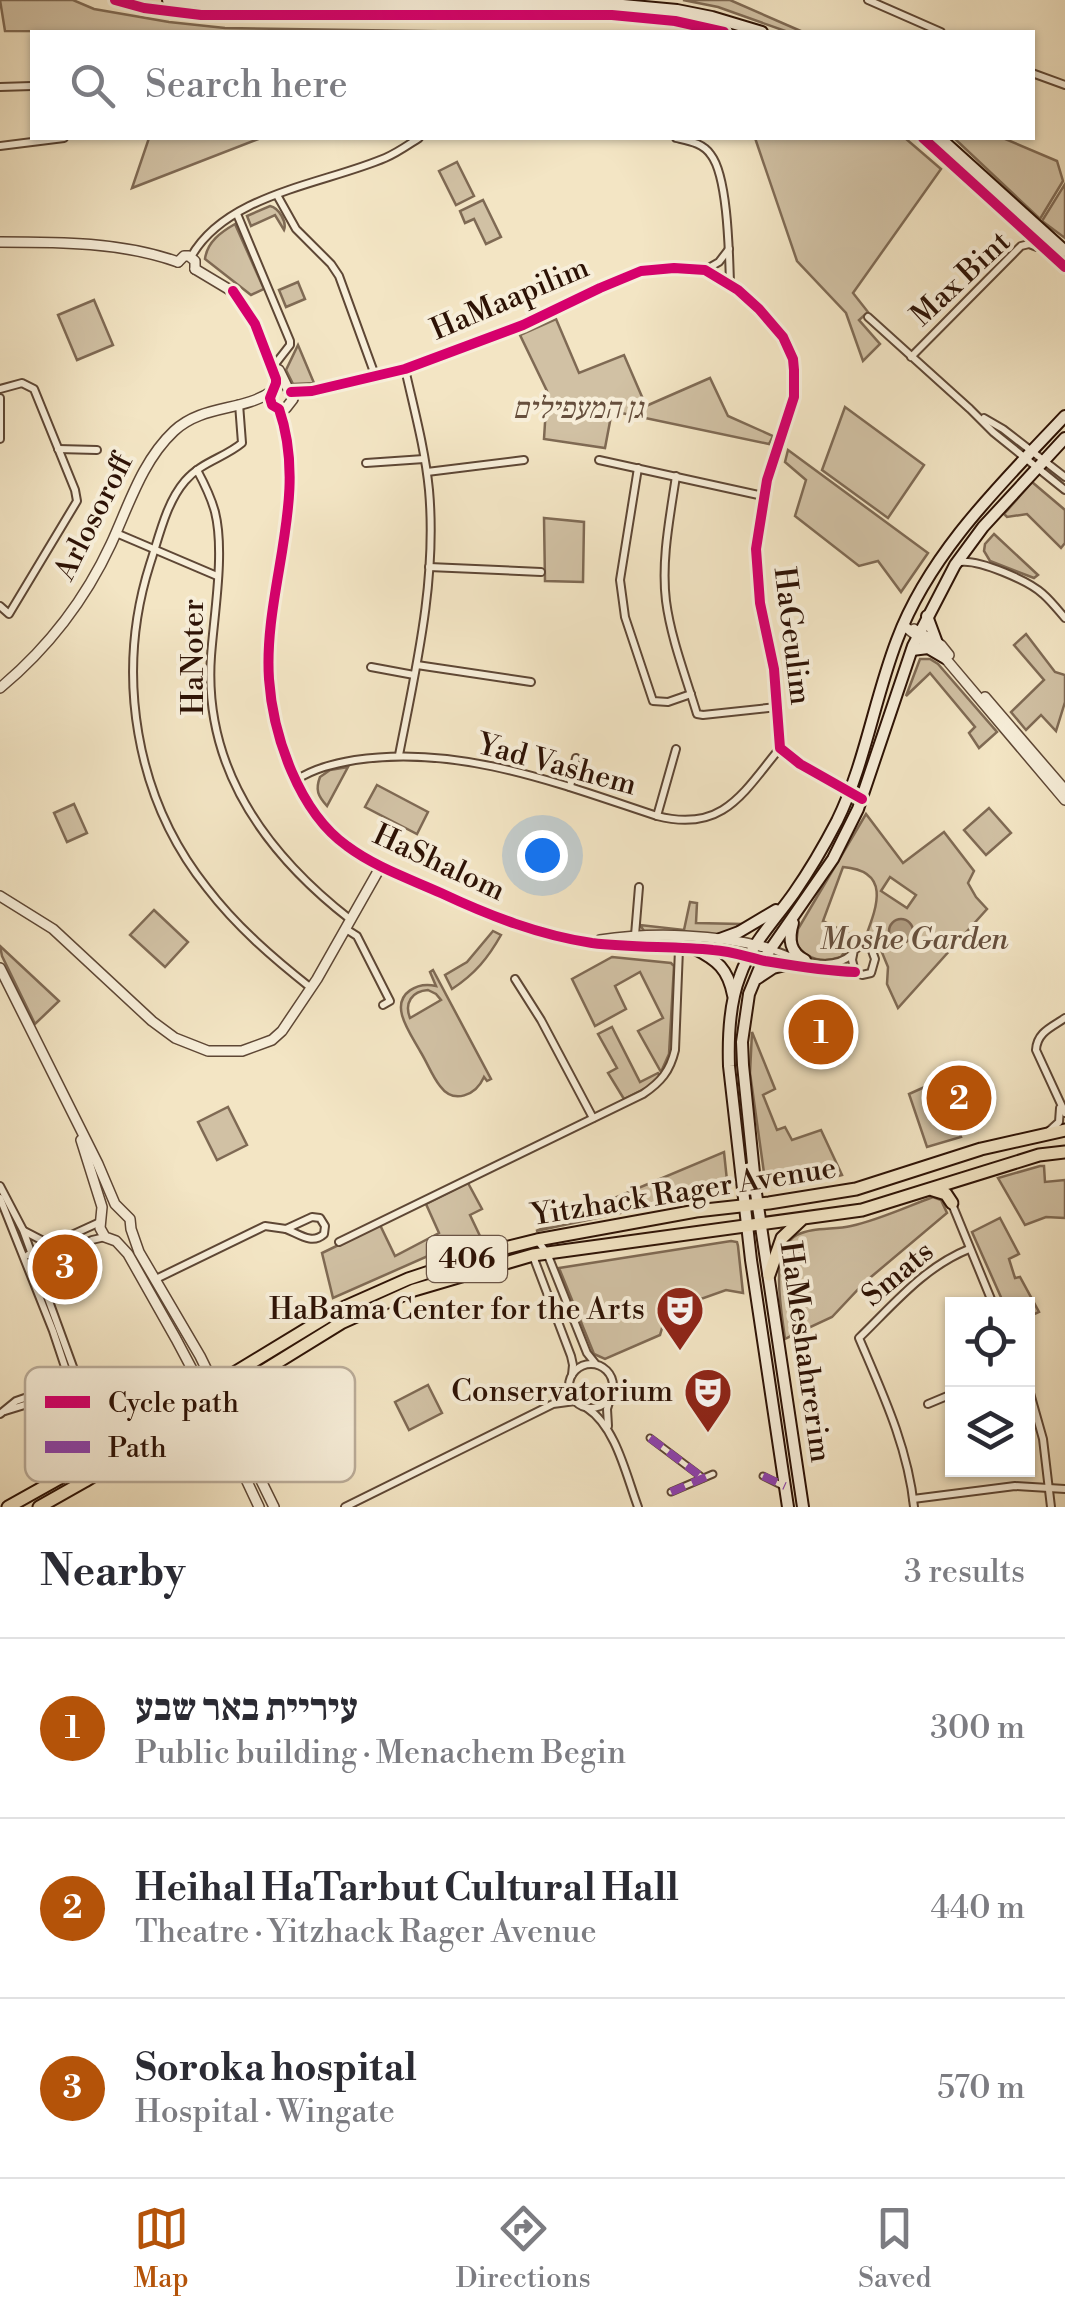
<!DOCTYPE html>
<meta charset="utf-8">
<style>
:root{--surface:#fff;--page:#f2f2f3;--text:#2b2b33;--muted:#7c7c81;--line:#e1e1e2;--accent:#b45309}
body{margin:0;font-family:"Libre Bodoni","Frank Ruhl Libre",serif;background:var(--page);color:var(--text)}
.controls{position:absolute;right:30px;bottom:30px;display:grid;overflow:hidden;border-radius:0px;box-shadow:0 2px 8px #0004}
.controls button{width:90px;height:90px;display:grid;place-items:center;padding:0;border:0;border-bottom:2px solid var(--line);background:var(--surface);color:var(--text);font:50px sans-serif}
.you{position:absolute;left:542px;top:855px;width:35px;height:35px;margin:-25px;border:8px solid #fff;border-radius:50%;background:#1a73e8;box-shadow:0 0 0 15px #1a73e833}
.badge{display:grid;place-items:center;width:65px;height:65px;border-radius:50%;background:var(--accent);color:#fff;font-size:32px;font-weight:700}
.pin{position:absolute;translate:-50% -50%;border:5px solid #fff;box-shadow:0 2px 10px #0006}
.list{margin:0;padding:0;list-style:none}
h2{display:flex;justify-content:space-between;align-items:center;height:130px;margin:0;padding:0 40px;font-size:42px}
h2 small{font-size:32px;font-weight:400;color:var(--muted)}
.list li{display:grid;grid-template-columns:65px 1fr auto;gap:30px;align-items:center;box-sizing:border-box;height:180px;padding:0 40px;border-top:2px solid var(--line)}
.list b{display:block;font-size:38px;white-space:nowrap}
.list p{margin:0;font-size:32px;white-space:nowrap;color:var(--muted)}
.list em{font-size:32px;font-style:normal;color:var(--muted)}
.icon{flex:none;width:55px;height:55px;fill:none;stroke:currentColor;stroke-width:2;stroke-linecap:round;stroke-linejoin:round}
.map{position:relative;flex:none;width:1065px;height:1507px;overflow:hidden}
.search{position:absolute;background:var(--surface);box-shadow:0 2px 8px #0004;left:30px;right:30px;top:30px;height:110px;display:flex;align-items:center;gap:25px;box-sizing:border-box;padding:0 35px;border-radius:0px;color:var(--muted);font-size:38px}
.sheet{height:670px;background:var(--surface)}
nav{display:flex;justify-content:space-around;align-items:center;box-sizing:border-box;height:140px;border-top:2px solid var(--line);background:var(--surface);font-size:28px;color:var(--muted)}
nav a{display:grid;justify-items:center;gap:5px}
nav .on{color:var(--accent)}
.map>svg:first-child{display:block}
.green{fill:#d1c1a4;stroke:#7f6a54;stroke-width:2.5;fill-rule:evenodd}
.water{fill:#b09d83;stroke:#7c6551;stroke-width:2.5}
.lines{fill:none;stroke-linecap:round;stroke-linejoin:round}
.pedestrian-casing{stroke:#5e4735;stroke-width:9}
.minor-casing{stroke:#5e4735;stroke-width:10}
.tertiary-casing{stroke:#5e4735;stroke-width:12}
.secondary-casing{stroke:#2d1205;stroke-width:14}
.primary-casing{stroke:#2d1205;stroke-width:15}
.pedestrian{stroke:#f7eed9;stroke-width:5}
.minor{stroke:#f7eed9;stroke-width:6}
.tertiary{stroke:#f7eed9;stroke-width:9}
.secondary{stroke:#f7eed9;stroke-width:10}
.primary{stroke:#f3e5c4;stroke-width:11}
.quiet{stroke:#8e44ad;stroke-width:8;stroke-dasharray:15 8;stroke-linecap:butt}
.cycleway-casing{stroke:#f7eed9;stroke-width:16}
.cycleway{stroke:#d6006c;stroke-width:10}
.labels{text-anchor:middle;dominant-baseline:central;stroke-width:8;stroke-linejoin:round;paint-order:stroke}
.shield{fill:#f7eed9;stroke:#6a5445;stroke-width:2.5}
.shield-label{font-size:28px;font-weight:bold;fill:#2d1205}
.street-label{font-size:30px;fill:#2d1205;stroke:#f7eed9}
.park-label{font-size:30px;font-style:italic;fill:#664f3d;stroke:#f7eed9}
.poi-label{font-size:30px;fill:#2d1205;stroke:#f7eed9;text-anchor:end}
.key{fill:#f7eed9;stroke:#baac99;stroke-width:2.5}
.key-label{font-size:28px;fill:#2d1205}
</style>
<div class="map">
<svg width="1065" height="1507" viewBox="0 0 1065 1507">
<rect width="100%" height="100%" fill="#f3e5c4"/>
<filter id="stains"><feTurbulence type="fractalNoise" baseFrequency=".002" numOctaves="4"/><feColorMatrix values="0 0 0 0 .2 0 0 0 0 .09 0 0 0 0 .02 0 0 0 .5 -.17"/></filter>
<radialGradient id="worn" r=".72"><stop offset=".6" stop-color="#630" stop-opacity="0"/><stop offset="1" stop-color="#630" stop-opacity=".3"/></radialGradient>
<g class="green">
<path d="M0 0H73L94 9 169 22 225 28 489 32 5 31Z"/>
<path d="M683 0H730L803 32H788L718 7Z"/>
<path d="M149 138H261L132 188Z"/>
<path d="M755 138H905L941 169 853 293 868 312 859 320 880 344 863 361 846 313 797 261Z"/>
<path d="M954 138H1003L1057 161 1063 181 1040 219Z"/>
<path d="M457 162 474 196 456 205 439 171Z"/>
<path d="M1065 184V238L1042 221Z"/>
<path d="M483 200 501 237 486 244 474 219 465 223 460 211Z"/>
<path d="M270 206C279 208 287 222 284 230L275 215 251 226 247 216Z"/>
<path d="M235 224 264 289 251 295 205 259C207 242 221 232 235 224Z"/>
<path d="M298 282 305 299 286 307 279 290Z"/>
<path d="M94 300 113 345 77 360 58 315Z"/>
<path d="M556 319 579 373 624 355 646 406 710 378 728 416 773 436 769 444 612 411 605 448 544 439 547 391 520 335Z"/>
<path d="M298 345 314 383 293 384 286 370Z"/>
<path d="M845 407 924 465 888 518 822 470Z"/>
<path d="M788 450 928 553 901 592 878 561 859 566 795 516 806 480 785 462Z"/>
<path d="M1032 482 1065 510V543L1061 548 1027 514 1007 517 1004 514Z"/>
<path d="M544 518 584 522 583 582 545 581Z"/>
<path d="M994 534 1038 575 1034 578 990 561 984 551 985 544Z"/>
<path d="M1026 634 1055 672 1065 675V702L1056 731 1041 715 1026 730 1011 712 1044 680 1014 645Z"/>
<path d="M920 659H930L938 664 997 732 979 748 969 733 975 727 930 673 906 696Z"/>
<path d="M348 767 327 806C318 796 315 790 320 777L330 770Z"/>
<path d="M377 785 428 812 417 834 365 807Z"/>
<path d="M74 804 87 833 67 842 54 813Z"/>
<path d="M989 808 1011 833 986 855 964 830Z"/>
<path d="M866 814 903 863 944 832 974 871 968 883 976 897 987 909 898 1008 887 984 888 967 881 950 868 942 849 945 841 957C823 963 807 960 796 944L798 929ZM843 867C893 871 876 909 864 941L823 921ZM890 877 916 895 907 908 881 891Z"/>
<path d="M690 902 697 903 696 923 740 924 727 935 651 932 644 931 640 925 684 930Z"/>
<path d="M154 910 188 942 165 967 130 935Z"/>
<path d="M493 931 501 935C488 958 475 974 452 989L445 975 467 962Z"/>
<path d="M0 946 59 1001 35 1024 2 956Z"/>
<path d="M612 957 671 963 674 966 669 1054 661 1072 638 1031 663 1018 640 972 615 986 626 1009 595 1026 572 979Z"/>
<path d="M433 970 491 1079 487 1081 484 1077C476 1095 454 1105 440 1086 432 1076 427 1062 420 1051 414 1040 405 1027 402 1015 396 992 418 982 436 986L430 972ZM428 990 436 994 441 1000 410 1018C404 1003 412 991 428 990Z"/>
<path d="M612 1027 640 1082 658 1073 661 1077 646 1088 624 1099 608 1073 617 1068 598 1034Z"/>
<path d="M752 1032 775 1089 763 1095 777 1130 785 1127 792 1140 821 1130 842 1175C812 1183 795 1186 765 1180L750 1073Z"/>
<path d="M938 1081 961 1137 927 1147 909 1094Z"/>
<path d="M228 1107 247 1145 217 1160 198 1122Z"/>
<path d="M724 1152 728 1190 536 1231Z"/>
<path d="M1040 1166H1044L1045 1182 1065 1180V1218L1046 1217 1025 1225 998 1178Z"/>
<path d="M468 1183 482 1209 470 1215 480 1236 455 1244 333 1298 322 1253 380 1225 395 1256 439 1233 426 1204Z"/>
<path d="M933 1197 941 1200 947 1213 865 1282 832 1317 785 1339C782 1312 768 1250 797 1235 812 1227 834 1230 851 1226 879 1220 906 1207 933 1197Z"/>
<path d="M1000 1218 1019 1254 1009 1259 1015 1278 1020 1277 1039 1312 1028 1317V1304H1004L972 1232Z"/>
<path d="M731 1241 737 1242 738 1246 743 1293 726 1290 667 1311 660 1335 605 1359 594 1354 559 1268Z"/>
<path d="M428 1385 442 1413 409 1430 395 1402Z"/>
</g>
<circle class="water" cx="901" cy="931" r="12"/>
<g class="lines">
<g class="pedestrian-casing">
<g id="pedestrian">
<path d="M650 1438 703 1478"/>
<path d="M763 1476 783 1486"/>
<path d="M671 1492 713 1474"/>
</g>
</g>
<g class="minor-casing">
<g id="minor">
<path d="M868 0 941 32"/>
<path d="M1032 73 1065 85"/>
<path d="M0 87 32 86"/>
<path d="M676 138C689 141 703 143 711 155 728 177 729 254 730 283"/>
<path d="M0 146 64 138"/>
<path d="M277 195 296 229 331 264 339 276 375 375"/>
<path d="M237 214 290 341V345L276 363"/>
<path d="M191 257C226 194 324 184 385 158 397 153 408 145 419 138"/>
<path d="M705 270 719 262 729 249"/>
<path d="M868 317 970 409 993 432 1065 490"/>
<path d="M911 357 1021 246 1029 244 1037 247"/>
<path d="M0 389 22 383 34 389 75 490 77 501 9 614 0 606"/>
<path d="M291 392 312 391 405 369 523 325 600 288 641 271 674 268 705 270 738 290 759 309 783 337 793 359 794 370V397L767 480 756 549 760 603 774 669 780 748 800 764 862 799"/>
<path d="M0 398V439"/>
<path d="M239 404 242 443C224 458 201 462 185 481 166 503 159 537 150 564 115 674 135 798 207 888 237 927 273 958 311 988"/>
<path d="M984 418 1003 429 1065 477"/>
<path d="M58 449 97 450"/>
<path d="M599 460 763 496"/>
<path d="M366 463 424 459"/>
<path d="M638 468 620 580 625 617 653 701 668 702 691 694"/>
<path d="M197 470C204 483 211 497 215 512 225 552 214 614 211 656 203 768 266 854 351 920"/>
<path d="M427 472 524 460"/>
<path d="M676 476C670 517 661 560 666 601 671 639 686 677 697 714L703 715 777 707"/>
<path d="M116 533 217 576"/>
<path d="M960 562C979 559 1029 581 1043 594 1051 601 1058 610 1065 618"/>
<path d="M429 567 541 572"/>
<path d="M417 665 531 682"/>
<path d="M371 667 414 675"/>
<path d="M399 755C416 668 437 580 429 490 425 449 414 409 405 369"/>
<path d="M296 780C315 768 333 764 355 760 459 744 560 784 657 816 723 833 743 793 780 748"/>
<path d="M570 787 576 758"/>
<path d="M657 816 676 749"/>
<path d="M346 929 357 936 390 1001 383 1005"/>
<path d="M635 935 639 887"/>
<path d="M862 945 871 948 875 959 871 973 862 975 855 972 852 960 854 950Z"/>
<path d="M771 949C794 958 830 974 851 955"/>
<path d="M765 961 823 970 855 972"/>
<path d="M515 979 541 1020 593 1118"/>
<path d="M1065 1018C1052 1027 1037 1032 1036 1050L1065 1113"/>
<path d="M1049 1131 1059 1122 1060 1108"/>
<path d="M0 1186 23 1230 76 1375V1384L67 1392 5 1411"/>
<path d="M0 1198 53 1331 67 1373V1381L62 1385 16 1401 0 1414"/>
<path d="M952 1204 993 1304"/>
<path d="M312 1217 320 1218 325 1226 324 1234C312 1245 299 1234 286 1229Z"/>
<path d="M24 1231 51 1245"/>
<path d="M537 1240 547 1253 587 1353 595 1363"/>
<path d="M339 1242 643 1094C661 1082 670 1071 675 1050L679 949"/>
<path d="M28 1255 100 1222"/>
<path d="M533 1256 571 1356 573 1365 572 1375"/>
<path d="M34 1264 92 1240 105 1237"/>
<path d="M156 1279 265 1226 286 1229"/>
<circle cx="591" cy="1386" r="22"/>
<path d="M1028 1386 1043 1439 1051 1507"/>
<path d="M928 1404 952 1394"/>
<path d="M587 1408C616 1427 626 1475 638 1507"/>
<path d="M608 1426 607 1409 610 1399"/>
<path d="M913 1499 1015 1486 1065 1489"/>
<path d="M345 1507 553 1404 575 1401"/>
<path d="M914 1507C908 1447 882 1392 859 1338 893 1305 924 1267 969 1249"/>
</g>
</g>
<g class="tertiary-casing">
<g id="tertiary">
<path d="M0 242C60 242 122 242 178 262"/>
<path d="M178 262 184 256H189L195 261V269"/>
<path d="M195 269 235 293"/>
<path d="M233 291 255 324 276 379V383L270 398 272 405 279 409C306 488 273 569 269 649 266 712 290 801 341 842 370 865 408 878 442 894 490 916 539 936 593 943 645 950 699 944 751 958"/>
<path d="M279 370 293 399 286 408 279 409"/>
<path d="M903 625 945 658 1065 800"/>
<path d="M914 629 941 645 949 655"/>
<path d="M0 688C48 648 85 600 111 544 129 505 142 461 174 431 203 404 243 412 272 391"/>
<path d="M985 697 1065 790"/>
<path d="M0 896 53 929 152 1021 175 1038 208 1051H242L272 1040 282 1031 317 979 381 866"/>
<path d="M600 940C651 932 721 934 771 949"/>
<path d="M0 968 98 1164 115 1204 130 1219 131 1229 139 1252 200 1356 274 1507"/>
<path d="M81 1140 102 1207 100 1228 105 1237 116 1241 128 1254 176 1339 211 1405 259 1507"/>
</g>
</g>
<g class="secondary-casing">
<g id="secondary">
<path d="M115 0 144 8 201 15H612L675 21 724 32"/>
<path d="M168 0 228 4H612L677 10 712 17 762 32"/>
<path d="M923 138 1065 267"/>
<path d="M940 138 1065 251"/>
<path d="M927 616 937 643"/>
<path d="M912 650 928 648 945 658"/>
<path d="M793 923C788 939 790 953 805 960"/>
<path d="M720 939 739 932 776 910"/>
<path d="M695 949C717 960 728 969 733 995"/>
<path d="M758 978 773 968 789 964"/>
<path d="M788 1507 751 1260 729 1066C728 1036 729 1004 740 976 751 944 775 920 794 893 810 870 824 846 837 821 865 764 874 700 897 640 930 552 1002 483 1065 416"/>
<path d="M803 1507 756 1193 743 1065 742 1042 749 994 763 960 833 859 858 809 913 646 955 565 983 527 1065 438"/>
</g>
</g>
<g class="primary-casing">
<g id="primary">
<path d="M933 1190 946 1194 952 1203"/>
<path d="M769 1275 782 1238 801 1220"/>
<path d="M8 1507 76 1469 338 1310 408 1279 489 1252 537 1240 696 1211 769 1203 856 1189 981 1149 1065 1130"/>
<path d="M39 1507 85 1481 341 1323 414 1290 533 1255 862 1210 1039 1155 1065 1152"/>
</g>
</g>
<use href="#pedestrian" class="pedestrian"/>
<use href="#minor" class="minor"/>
<use href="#tertiary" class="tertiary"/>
<use href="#secondary" class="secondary"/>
<use href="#primary" class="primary"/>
<g class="quiet">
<path d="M650 1438 703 1478"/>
<path d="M763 1476 785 1486"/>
<path d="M671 1492 708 1476"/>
</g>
<g class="cycleway-casing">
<g id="cycleway">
<path d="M115 0 144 8 201 15H612L675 21 724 32"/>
<path d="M923 138 1065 267"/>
<path d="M233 291 255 324 276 379V383L270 398 272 405 279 409C310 498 263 589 269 679 273 736 299 812 347 846 375 867 410 879 441 893 490 916 539 935 592 943 632 948 673 946 713 950 731 951 747 957 765 961 795 966 824 971 855 972"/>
<path d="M291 392 312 391 405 369 523 325 600 288 641 271 674 268 705 270 738 290 759 309 783 337 793 359 794 370V397L767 480 756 549 760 603 774 669 780 748 800 764 862 799"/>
</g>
</g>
<use href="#cycleway" class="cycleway"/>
</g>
<defs>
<g id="theatre-pin" transform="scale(2.5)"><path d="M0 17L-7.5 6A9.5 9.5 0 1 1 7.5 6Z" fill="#8f2418" stroke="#f7eed9"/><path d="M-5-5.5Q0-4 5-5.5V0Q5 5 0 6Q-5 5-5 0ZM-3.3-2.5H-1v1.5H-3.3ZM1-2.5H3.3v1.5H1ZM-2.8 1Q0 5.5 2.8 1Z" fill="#fff"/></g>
</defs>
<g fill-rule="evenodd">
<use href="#theatre-pin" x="680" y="1310"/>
<use href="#theatre-pin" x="708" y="1392"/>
</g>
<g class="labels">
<rect class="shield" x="427" y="1236" width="80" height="46" rx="8"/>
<g class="shield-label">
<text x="467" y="1259">406</text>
</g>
<g class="street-label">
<text transform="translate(961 279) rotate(-43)">Max Bint</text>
<text transform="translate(510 299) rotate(-23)">HaMaapilim</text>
<text transform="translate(94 517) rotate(-63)">Arlosoroff</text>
<text transform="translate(792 636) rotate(83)">HaGeulim</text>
<text transform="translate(194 657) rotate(-90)">HaNoter</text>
<text transform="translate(557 765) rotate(15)">Yad Vashem</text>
<text transform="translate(439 863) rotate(25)">HaShalom</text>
<text transform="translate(684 1192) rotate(-9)">Yitzhack Rager Avenue</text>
<text transform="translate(898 1274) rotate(-40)">Smats</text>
<text transform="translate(805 1352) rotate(82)">HaMeshahrerim</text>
</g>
<g class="park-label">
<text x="578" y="409">גן המעפילים</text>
<text x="914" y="940">Moshe Garden</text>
</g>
<g class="poi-label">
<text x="645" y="1310">HaBama Center for the Arts</text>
<text x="673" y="1392">Conservatorium</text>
</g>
</g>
<rect x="25" y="1367" width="330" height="115" rx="15" class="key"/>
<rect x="45" y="1396" width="45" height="12" fill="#d6006c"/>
<rect x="45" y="1441" width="45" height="12" fill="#8e44ad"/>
<g class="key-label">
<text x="108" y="1412">Cycle path</text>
<text x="108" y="1457">Path</text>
</g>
<rect width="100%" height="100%" filter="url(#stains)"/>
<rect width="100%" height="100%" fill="url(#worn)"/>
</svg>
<div class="controls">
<button><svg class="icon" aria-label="locate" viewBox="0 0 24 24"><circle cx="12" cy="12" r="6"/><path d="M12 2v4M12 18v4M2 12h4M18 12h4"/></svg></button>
<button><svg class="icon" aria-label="layers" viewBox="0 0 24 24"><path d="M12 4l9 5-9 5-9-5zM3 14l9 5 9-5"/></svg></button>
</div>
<div class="you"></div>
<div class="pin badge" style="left:821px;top:1032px">1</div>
<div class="pin badge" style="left:959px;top:1098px">2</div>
<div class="pin badge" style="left:65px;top:1267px">3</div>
<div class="search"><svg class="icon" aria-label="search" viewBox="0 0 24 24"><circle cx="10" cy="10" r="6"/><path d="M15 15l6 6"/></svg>Search here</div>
</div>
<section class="sheet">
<h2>Nearby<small>3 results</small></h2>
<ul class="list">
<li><span class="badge">1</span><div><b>עיריית באר שבע</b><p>Public building · Menachem Begin</p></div><em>300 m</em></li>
<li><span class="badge">2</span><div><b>Heihal HaTarbut Cultural Hall</b><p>Theatre · Yitzhack Rager Avenue</p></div><em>440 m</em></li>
<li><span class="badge">3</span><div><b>Soroka hospital</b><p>Hospital · Wingate</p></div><em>570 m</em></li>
</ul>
</section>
<nav>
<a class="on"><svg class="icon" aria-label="map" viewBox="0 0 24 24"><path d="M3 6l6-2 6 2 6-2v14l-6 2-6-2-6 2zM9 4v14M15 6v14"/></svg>Map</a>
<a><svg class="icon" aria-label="directions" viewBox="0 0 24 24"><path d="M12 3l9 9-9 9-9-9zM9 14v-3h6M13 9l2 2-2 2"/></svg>Directions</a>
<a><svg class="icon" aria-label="saved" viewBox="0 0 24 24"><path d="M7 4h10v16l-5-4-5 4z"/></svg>Saved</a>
</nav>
